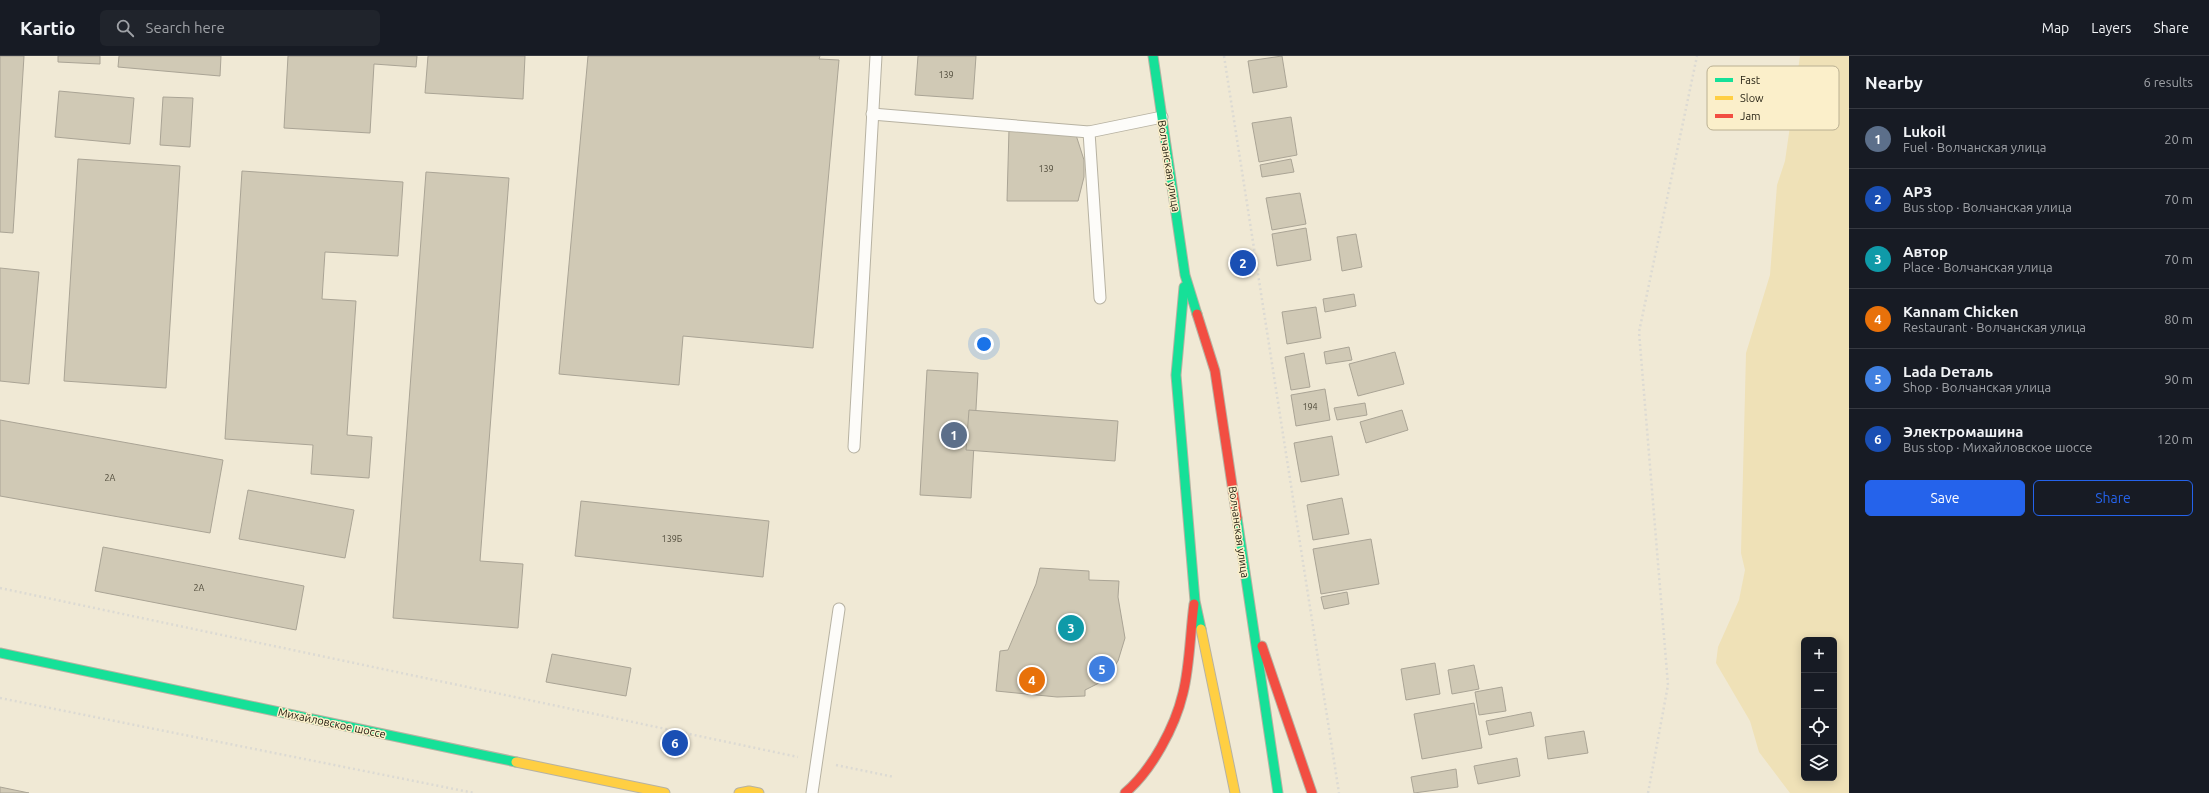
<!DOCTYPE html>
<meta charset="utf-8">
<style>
:root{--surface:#171b24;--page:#20242c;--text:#f1f3f6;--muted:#9ea1a6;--line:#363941;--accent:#2563eb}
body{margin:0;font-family:Ubuntu,sans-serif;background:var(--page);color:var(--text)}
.controls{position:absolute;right:12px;bottom:12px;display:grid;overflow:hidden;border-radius:6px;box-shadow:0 2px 10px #0003}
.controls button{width:36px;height:36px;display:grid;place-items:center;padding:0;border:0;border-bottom:1px solid var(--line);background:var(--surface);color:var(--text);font:20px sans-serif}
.you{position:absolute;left:984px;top:288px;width:14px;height:14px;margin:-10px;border:3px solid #fff;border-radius:50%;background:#1a73e8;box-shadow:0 0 0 6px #1a73e833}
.badge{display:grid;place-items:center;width:26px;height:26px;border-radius:50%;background:var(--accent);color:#fff;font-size:13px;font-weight:700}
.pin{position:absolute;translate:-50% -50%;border:2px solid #fff;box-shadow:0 1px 4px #0006}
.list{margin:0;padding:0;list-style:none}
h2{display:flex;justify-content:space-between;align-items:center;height:52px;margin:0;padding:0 16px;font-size:17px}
h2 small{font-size:13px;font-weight:400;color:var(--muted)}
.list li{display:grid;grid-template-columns:26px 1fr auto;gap:12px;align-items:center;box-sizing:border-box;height:60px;padding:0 16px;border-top:1px solid var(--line)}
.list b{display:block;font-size:15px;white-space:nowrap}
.list p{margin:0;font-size:13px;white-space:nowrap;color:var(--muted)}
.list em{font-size:13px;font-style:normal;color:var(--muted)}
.actions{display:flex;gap:8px;padding:12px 16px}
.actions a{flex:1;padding:9px 0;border:1px solid var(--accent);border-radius:6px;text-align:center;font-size:14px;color:var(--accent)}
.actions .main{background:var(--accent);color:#fff}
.icon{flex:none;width:22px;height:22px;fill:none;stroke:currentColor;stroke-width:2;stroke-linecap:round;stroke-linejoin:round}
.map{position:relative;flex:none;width:1849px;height:737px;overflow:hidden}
header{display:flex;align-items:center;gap:24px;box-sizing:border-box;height:56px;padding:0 20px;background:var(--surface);border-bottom:1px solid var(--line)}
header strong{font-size:19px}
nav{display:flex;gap:22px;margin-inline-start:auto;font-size:14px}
.search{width:280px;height:36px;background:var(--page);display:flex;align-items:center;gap:10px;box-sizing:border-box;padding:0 14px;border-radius:6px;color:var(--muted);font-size:15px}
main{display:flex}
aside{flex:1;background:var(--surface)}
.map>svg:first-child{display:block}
.green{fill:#efe1b7;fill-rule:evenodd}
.building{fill:#d0c9b5;stroke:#aaa495}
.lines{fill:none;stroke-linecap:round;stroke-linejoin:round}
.lane-casing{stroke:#b7b2a2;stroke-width:13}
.fast-casing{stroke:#b7b2a2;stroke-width:11}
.slow-casing{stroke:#b7b2a2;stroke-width:11}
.jam-casing{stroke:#b7b2a2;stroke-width:11}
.path{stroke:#dcdad3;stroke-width:2.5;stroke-dasharray:2 3;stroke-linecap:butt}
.lane{stroke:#fdfcf9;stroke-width:11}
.fast{stroke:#16e098;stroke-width:9}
.slow{stroke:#ffcf43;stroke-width:9}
.jam{stroke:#f24e42;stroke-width:9}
.labels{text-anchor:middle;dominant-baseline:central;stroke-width:3;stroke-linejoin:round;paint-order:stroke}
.number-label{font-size:9px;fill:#4e4939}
.street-label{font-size:11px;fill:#221e10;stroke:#fbefca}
.key{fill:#fbefca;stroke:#bab092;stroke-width:1}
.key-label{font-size:11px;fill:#221e10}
</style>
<header>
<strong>Kartio</strong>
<div class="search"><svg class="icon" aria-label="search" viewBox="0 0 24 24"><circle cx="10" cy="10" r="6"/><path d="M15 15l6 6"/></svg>Search here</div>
<nav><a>Map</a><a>Layers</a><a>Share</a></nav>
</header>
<main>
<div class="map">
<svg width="1849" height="737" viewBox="0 0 1849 737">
<rect width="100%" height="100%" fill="#f0e9d5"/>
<path class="green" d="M1800 0H1849V737H1790L1759 696 1750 665 1716 607 1718 591 1739 544 1745 514 1741 497 1746 297 1770 219 1777 129 1785 105ZM1804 584H1834V722H1804Z"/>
<g class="building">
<path d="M0 0H24L13 177 0 176Z"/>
<path d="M58 0H100V8L58 6Z"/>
<path d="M119 0H221L220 20 118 11Z"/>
<path d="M288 0H417L416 11 374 8 370 77 284 72Z"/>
<path d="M428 0H525L523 43 425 37Z"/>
<path d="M588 0H820L819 3 839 4 813 292 683 280 679 329 559 318Z"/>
<path d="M918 0H976L973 43 915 39Z"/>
<path d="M1282 0 1287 31 1253 37 1248 5Z"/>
<path d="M59 35 134 42 130 88 55 81Z"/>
<path d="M163 41 193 42 190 91 160 89Z"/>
<path d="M1291 61 1297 99 1259 106 1252 67Z"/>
<path d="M1009 73 1076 79 1084 104V121L1078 145H1007Z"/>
<path d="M78 103 180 110 166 332 64 325Z"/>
<path d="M1291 103 1294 116 1262 121 1260 109Z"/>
<path d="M242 115 403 126 398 200 325 196 322 243 356 245 347 379 372 381 369 422 311 418 313 389 225 383Z"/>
<path d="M426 116 509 122 480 505 523 508 518 572 393 562Z"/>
<path d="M1300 137 1306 168 1272 174 1266 142Z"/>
<path d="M1306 172 1311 204 1277 210 1272 178Z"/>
<path d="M1356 178 1362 211 1342 215 1337 181Z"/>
<path d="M0 212 39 216 29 328 0 325Z"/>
<path d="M1354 238 1356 250 1325 256 1323 243Z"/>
<path d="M1316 251 1321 282 1287 288 1282 256Z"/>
<path d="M1349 291 1352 304 1326 308 1324 296Z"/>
<path d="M1395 296 1404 328 1358 340 1349 308Z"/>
<path d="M1304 297 1310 331 1291 334 1285 301Z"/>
<path d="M927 314 978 317 971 442 920 439Z"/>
<path d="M1325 333 1330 364 1296 370 1291 339Z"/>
<path d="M1365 347 1367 359 1337 364 1334 352Z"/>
<path d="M969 354 1118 365 1115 405 966 394Z"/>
<path d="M1402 354 1408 374 1366 387 1360 366Z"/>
<path d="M0 364 223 404 210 477 0 440Z"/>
<path d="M1332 380 1339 419 1301 426 1294 387Z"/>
<path d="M248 434 354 454 345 502 239 483Z"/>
<path d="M1342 442 1349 478 1313 484 1307 449Z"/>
<path d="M581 445 769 465 763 521 575 500Z"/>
<path d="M1371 483 1379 528 1321 538 1313 493Z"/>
<path d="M103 491 304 530 296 574 95 535Z"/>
<path d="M1040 512 1089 515V524L1119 525 1118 541 1125 582 1118 605 1105 624 1085 634V640L1057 641 996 635 1000 595 1008 594 1036 528Z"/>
<path d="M1347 536 1349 548 1324 553 1321 541Z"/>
<path d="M552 598 631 612 626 640 546 626Z"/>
<path d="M1435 607 1440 638 1406 644 1401 613Z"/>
<path d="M1474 609 1479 633 1452 638 1448 614Z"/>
<path d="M1502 631 1506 655 1479 659 1475 636Z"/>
<path d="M1474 647 1482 692 1422 703 1414 658Z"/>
<path d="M1531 656 1534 670 1489 679 1486 665Z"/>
<path d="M1584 675 1588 697 1548 703 1545 681Z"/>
<path d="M1517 702 1520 720 1478 728 1474 710Z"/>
<path d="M1456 713 1458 731 1414 737 1411 721Z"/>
<path d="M0 731 29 737H0Z"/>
</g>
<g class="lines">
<g class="lane-casing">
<g id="lane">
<path d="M872 58 1089 76 1162 61"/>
<path d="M1089 76 1100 242"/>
<path d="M854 391 876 0"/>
<path d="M812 737 839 553"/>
</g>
</g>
<g class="fast-casing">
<g id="fast">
<path d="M1153 0 1185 219 1197 258"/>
<path d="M1184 231 1176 319 1195 545 1201 573"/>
<path d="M1237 462 1278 737"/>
<path d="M0 597 516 706"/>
</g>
</g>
<g class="slow-casing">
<g id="slow">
<path d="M1201 573 1235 737"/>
<path d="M516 706 665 737"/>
<path d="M739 737 749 735 759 737"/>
</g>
</g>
<g class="jam-casing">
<g id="jam">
<path d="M1197 258 1215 315 1237 462"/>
<path d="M1262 590 1312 737"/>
<path d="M1125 737C1152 714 1175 671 1183 637 1190 609 1190 577 1194 548"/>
</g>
</g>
<g class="path">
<path d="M1224 0 1339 737"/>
<path d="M0 532 798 701"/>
<path d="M0 642 474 737"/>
<path d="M836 709 894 721"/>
<path d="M1648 737 1668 629 1639 276 1697 0"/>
</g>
<use href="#lane" class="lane"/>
<use href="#fast" class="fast"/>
<use href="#slow" class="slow"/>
<use href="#jam" class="jam"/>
</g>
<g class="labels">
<g class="number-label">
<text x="946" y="19">139</text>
<text x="1046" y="113">139</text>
<text x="1310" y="351">194</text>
<text x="110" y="422">2А</text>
<text x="672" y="483">139Б</text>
<text x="199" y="532">2А</text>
</g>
<g class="street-label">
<text transform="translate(1169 110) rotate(81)">Волчанская улица</text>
<text transform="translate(1239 476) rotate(82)">Волчанская улица</text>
<text transform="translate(332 667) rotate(12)">Михайловское шоссе</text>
</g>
</g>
<rect x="1707" y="10" width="132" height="64" rx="6" class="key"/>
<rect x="1715" y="22" width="18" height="4" fill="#16e098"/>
<rect x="1715" y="40" width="18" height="4" fill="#ffcf43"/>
<rect x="1715" y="58" width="18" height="4" fill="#f24e42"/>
<g class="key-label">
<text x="1740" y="28">Fast</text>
<text x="1740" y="46">Slow</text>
<text x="1740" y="64">Jam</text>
</g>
</svg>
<div class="controls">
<button>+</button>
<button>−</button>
<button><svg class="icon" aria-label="locate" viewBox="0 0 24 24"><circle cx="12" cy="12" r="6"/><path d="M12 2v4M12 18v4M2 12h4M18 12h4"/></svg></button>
<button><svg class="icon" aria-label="layers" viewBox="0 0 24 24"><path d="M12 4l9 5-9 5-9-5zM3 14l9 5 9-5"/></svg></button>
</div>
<div class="you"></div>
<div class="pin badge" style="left:954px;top:379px;background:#5c6f8a">1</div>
<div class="pin badge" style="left:1243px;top:207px;background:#1a4fb4">2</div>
<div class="pin badge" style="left:1071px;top:572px;background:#0f9aa8">3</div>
<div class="pin badge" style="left:1032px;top:624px;background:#e8710a">4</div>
<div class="pin badge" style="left:1102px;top:613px;background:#3f7fe0">5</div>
<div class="pin badge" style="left:675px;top:687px;background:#1a4fb4">6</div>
</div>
<aside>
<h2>Nearby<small>6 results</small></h2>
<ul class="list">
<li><span class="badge" style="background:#5c6f8a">1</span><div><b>Lukoil</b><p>Fuel · Волчанская улица</p></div><em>20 m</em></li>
<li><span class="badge" style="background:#1a4fb4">2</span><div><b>АРЗ</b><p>Bus stop · Волчанская улица</p></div><em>70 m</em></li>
<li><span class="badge" style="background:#0f9aa8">3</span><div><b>Автор</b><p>Place · Волчанская улица</p></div><em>70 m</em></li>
<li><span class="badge" style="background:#e8710a">4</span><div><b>Kannam Chicken</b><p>Restaurant · Волчанская улица</p></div><em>80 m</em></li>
<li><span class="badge" style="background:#3f7fe0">5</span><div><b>Lada Dеталь</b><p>Shop · Волчанская улица</p></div><em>90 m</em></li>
<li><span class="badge" style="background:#1a4fb4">6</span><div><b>Электромашина</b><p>Bus stop · Михайловское шоссе</p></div><em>120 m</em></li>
</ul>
<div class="actions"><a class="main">Save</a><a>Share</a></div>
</aside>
</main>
